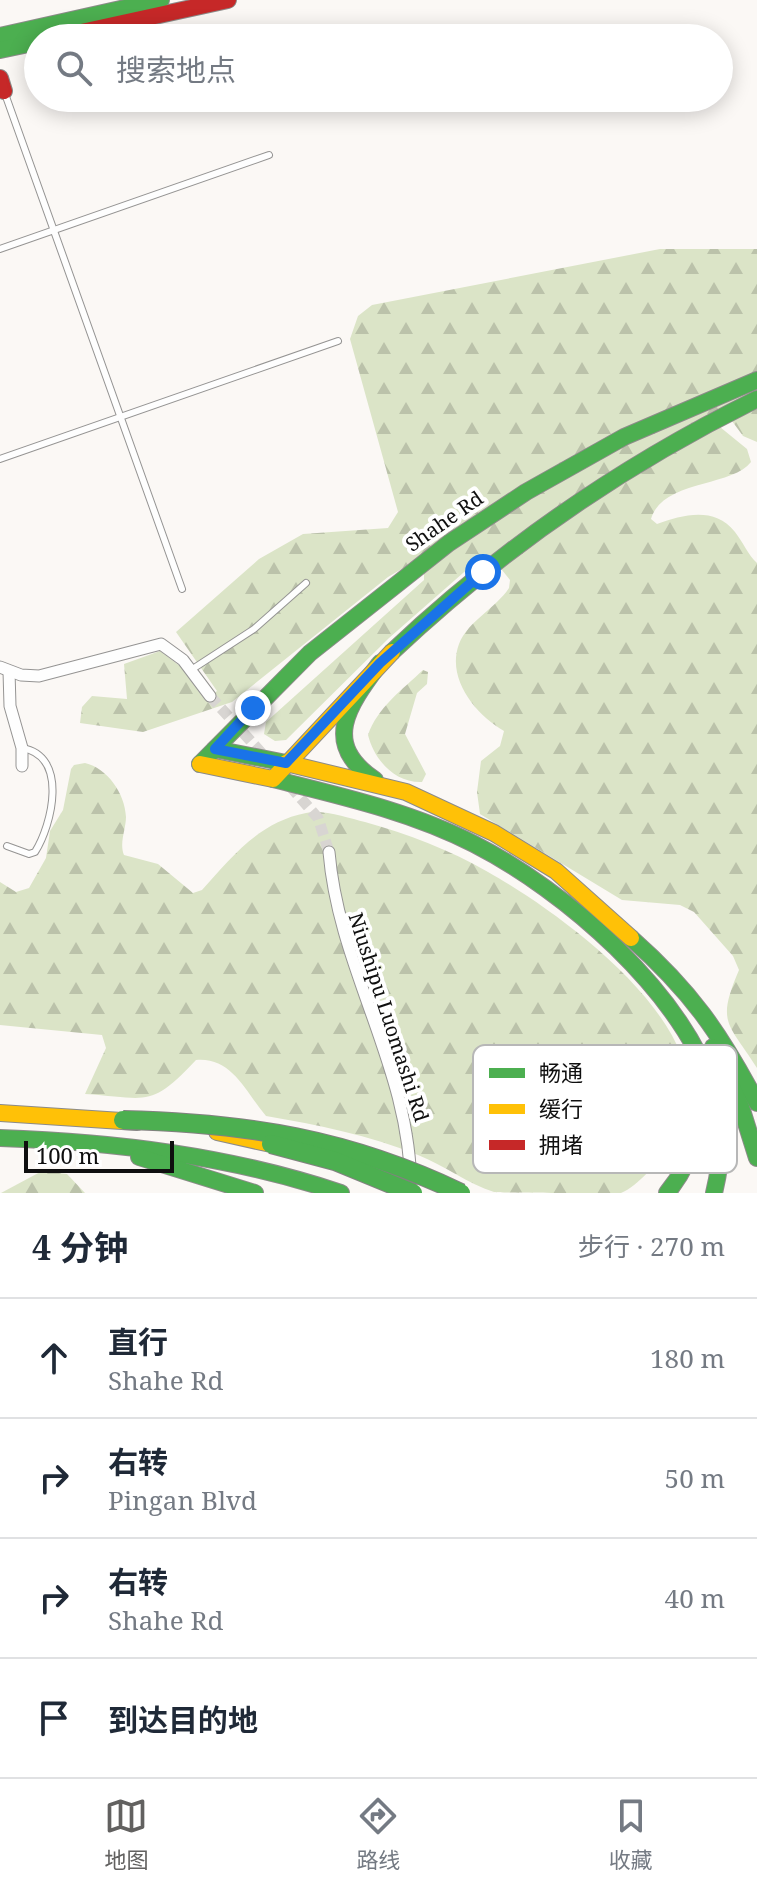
<!DOCTYPE html>
<html lang="zh">
<meta charset="utf-8">
<style>
:root{--surface:#fff;--page:#f2f2f3;--text:#1f2937;--muted:#747a83;--line:#e0e1e3;--accent:#626160}
body{margin:0;font-family:"Noto Serif","Noto Sans SC",serif;background:var(--page);color:var(--text)}
.scale{position:absolute;left:24px;bottom:20px;width:150px;box-sizing:border-box;padding-left:8px;border:4px solid #0f0f0f;border-top:0;font-size:22px;line-height:28px;white-space:nowrap;color:#0f0f0f;-webkit-text-stroke:6px #fff;paint-order:stroke}
.stop{position:absolute;width:24px;height:24px;margin:-18px;border:6px solid #1a73e8;border-radius:50%;background:#fff}
.stop.end{background:#1a73e8;border-color:#fff;box-shadow:0 2px 8px #0008}
.list{margin:0;padding:0;list-style:none}
h2{display:flex;justify-content:space-between;align-items:center;height:104px;margin:0;padding:0 32px;font-size:34px}
h2 small{font-size:26px;font-weight:400;color:var(--muted)}
.list li{display:grid;grid-template-columns:52px 1fr auto;gap:24px;align-items:center;box-sizing:border-box;height:120px;padding:0 32px;border-top:2px solid var(--line)}
.list b{display:block;font-size:30px;white-space:nowrap}
.list p{margin:0;font-size:26px;white-space:nowrap;color:var(--muted)}
.list em{font-size:26px;font-style:normal;color:var(--muted)}
.icon{flex:none;width:44px;height:44px;fill:none;stroke:currentColor;stroke-width:2;stroke-linecap:round;stroke-linejoin:round}
.map{position:relative;flex:none;width:757px;height:1193px;overflow:hidden}
.search{position:absolute;background:var(--surface);box-shadow:0 4px 20px #0003;left:24px;right:24px;top:24px;height:88px;display:flex;align-items:center;gap:20px;box-sizing:border-box;padding:0 28px;border-radius:44px;color:var(--muted);font-size:30px}
.sheet{height:584px;background:var(--surface)}
nav{display:flex;justify-content:space-around;align-items:center;box-sizing:border-box;height:112px;border-top:2px solid var(--line);background:var(--surface);font-size:22px;color:var(--muted)}
nav a{display:grid;justify-items:center;gap:4px}
nav .on{color:var(--accent)}
.map>svg:first-child{display:block}
.forest{fill:url(#forest-firs)}
.lines{fill:none;stroke-linecap:round;stroke-linejoin:round}
.street-tunnel{stroke:#d8d5d2;stroke-width:11;stroke-dasharray:11 5.5;stroke-linecap:butt}
.lane-casing{stroke:#959493;stroke-width:8}
.street-casing{stroke:#959493;stroke-width:13}
.fast-casing{stroke:#8c8b89;stroke-width:18}
.slow-casing{stroke:#8c8b89;stroke-width:18}
.jam-casing{stroke:#8c8b89;stroke-width:18}
.lane{stroke:#fefefe;stroke-width:6}
.street{stroke:#fefefe;stroke-width:11}
.fast{stroke:#4caf50;stroke-width:16}
.slow{stroke:#ffc107;stroke-width:16}
.jam{stroke:#c62828;stroke-width:16}
.fast-bridge-casing{stroke:#838180;stroke-width:20;stroke-linecap:butt}
.fast-bridge{stroke:#4caf50;stroke-width:18}
.route{stroke:#1a73e8;stroke-width:10}
.labels{text-anchor:middle;dominant-baseline:central;stroke-width:8;stroke-linejoin:round;paint-order:stroke}
.street-label{font-size:20px;fill:#0f0f0f;stroke:#fff}
.key{fill:#fff;stroke:#b7b7b7;stroke-width:2}
.key-label{font-size:22px;fill:#0f0f0f}
</style>
<div class="map">
<svg width="757" height="1193" viewBox="0 0 757 1193">
<defs>
<pattern id="forest-firs" width="22" height="20" patternUnits="userSpaceOnUse" patternTransform="scale(2)"><rect width="22" height="20" fill="#dbe4c7"/><path d="M5 1l3.5 6h-7zM16 11l3.5 6h-7z" fill="#bbc2aa"/></pattern>
</defs>
<rect width="100%" height="100%" fill="#fbf8f5"/>
<g class="forest">
<path d="M660 249H757V442L743 436 732 421 720 427 747 449 751 462C732 487 662 480 651 519L657 524C683 515 714 506 735 532 743 542 748 555 757 563V1068C728 1022 716 1024 739 970L733 956 694 912 680 905 622 900 480 814 477 792 481 761 500 746 504 731C476 715 446 679 459 644 468 621 496 608 509 588L510 580 494 560 482 559 471 566 389 638 286 740 275 741 264 734 266 722 424 580V568L412 563 388 577 232 702 143 732 80 723 82 707 92 696 127 699 124 664 160 651 180 666 205 700 217 691 176 632 259 559 303 534 388 528 398 512 350 339 358 316 372 305Z"/>
<path d="M423 670 428 672 427 684 417 693 405 734 426 774 422 782C394 783 374 759 368 735 377 708 403 689 423 670Z"/>
<path d="M85 763C107 768 125 793 126 817 126 829 119 843 124 855L158 864 193 893 202 890C232 857 259 822 306 813 322 809 349 818 365 822 408 834 450 850 488 872 563 914 750 1047 669 1147 658 1162 638 1186 621 1193 612 1193 503 1193 494 1192 468 1184 444 1165 418 1155 369 1135 318 1125 266 1116 245 1091 232 1057 196 1060 150 1109 148 1098 85 1094L106 1048 102 1035 0 1025V882L16 892 29 888 46 858 50 831 63 810 71 769 74 765Z"/>
<path d="M42 1171 67 1174 85 1193H1Z"/>
</g>
<g class="lines">
<g class="street-tunnel">
<path d="M210 696 266 758"/>
<path d="M290 786 318 818 329 852"/>
</g>
<g class="lane-casing">
<g id="lane">
<path d="M4 91 182 589"/>
<path d="M0 249 269 155"/>
<path d="M0 459 338 341"/>
<path d="M191 670 254 629 306 583"/>
<path d="M7 846 29 854 35 852C52 825 69 756 22 748"/>
</g>
</g>
<g class="street-casing">
<g id="street">
<path d="M0 667 21 675 39 676 161 644 183 660 210 696"/>
<path d="M9 671 10 706 22 748V766"/>
<path d="M329 852C339 972 412 1069 411 1193"/>
</g>
</g>
<g class="fast-casing">
<g id="fast">
<path d="M0 36 161 0"/>
<path d="M0 50 38 42"/>
<path d="M392 652C502 548 621 466 757 399"/>
<path d="M215 749 286 763"/>
<path d="M200 764 310 653 449 543 526 492 624 437 757 380"/>
<path d="M273 779C341 796 412 812 474 844 566 891 681 991 714 1091 725 1124 722 1160 714 1193"/>
<path d="M375 780C320 743 349 705 380 663"/>
<path d="M631 938C691 991 720 1033 757 1103"/>
<path d="M713 1047 741 1107 757 1158"/>
<path d="M0 1138C117 1142 230 1156 341 1193"/>
<path d="M139 1157 255 1193"/>
<path d="M667 1193C696 1157 705 1119 695 1073"/>
</g>
</g>
<g class="slow-casing">
<g id="slow">
<path d="M286 763 406 792 494 833 556 871 631 938"/>
<path d="M200 764 273 779 392 652"/>
<path d="M0 1113 137 1122"/>
<path d="M217 1132 271 1144"/>
</g>
</g>
<g class="jam-casing">
<g id="jam">
<path d="M54 38 228 0"/>
<path d="M0 78 4 91"/>
</g>
</g>
<use href="#lane" class="lane"/>
<use href="#street" class="street"/>
<use href="#fast" class="fast"/>
<use href="#slow" class="slow"/>
<use href="#jam" class="jam"/>
<g class="fast-bridge-casing">
<g id="fast-bridge">
<path d="M123 1120C247 1123 348 1139 461 1193"/>
<path d="M271 1144 335 1161 413 1193"/>
</g>
</g>
<use href="#fast-bridge" class="fast-bridge"/>
</g>
<g class="lines">
<path class="route" d="M253 708 215 749 286 763 380 663 483 572"/>
</g>
<g class="labels">
<g class="street-label">
<text transform="translate(444 521) rotate(-35)">Shahe Rd</text>
<text transform="translate(389 1017) rotate(72)">Niushipu Luomashi Rd</text>
</g>
</g>
<rect x="473" y="1045" width="264" height="128" rx="12" class="key"/>
<rect x="489" y="1068" width="36" height="10" fill="#4caf50"/>
<rect x="489" y="1104" width="36" height="10" fill="#ffc107"/>
<rect x="489" y="1140" width="36" height="10" fill="#c62828"/>
<g class="key-label">
<text x="539" y="1081">畅通</text>
<text x="539" y="1117">缓行</text>
<text x="539" y="1153">拥堵</text>
</g>
</svg>
<div class="scale">100 m</div>
<div class="stop" style="left:483px;top:572px"></div>
<div class="stop end" style="left:253px;top:708px"></div>
<div class="search"><svg class="icon" aria-label="search" viewBox="0 0 24 24"><circle cx="10" cy="10" r="6"/><path d="M15 15l6 6"/></svg>搜索地点</div>
</div>
<section class="sheet">
<h2>4 分钟<small>步行 · 270 m</small></h2>
<ul class="list">
<li><svg class="icon" aria-label="ahead" viewBox="0 0 24 24"><path d="M12 20V5M6 11l6-6 6 6"/></svg><div><b>直行</b><p>Shahe Rd</p></div><em>180 m</em></li>
<li><svg class="icon" aria-label="right" viewBox="0 0 24 24"><path d="M7 20v-9h11M14 6l5 5-5 5"/></svg><div><b>右转</b><p>Pingan Blvd</p></div><em>50 m</em></li>
<li><svg class="icon" aria-label="right" viewBox="0 0 24 24"><path d="M7 20v-9h11M14 6l5 5-5 5"/></svg><div><b>右转</b><p>Shahe Rd</p></div><em>40 m</em></li>
<li><svg class="icon" aria-label="arrive" viewBox="0 0 24 24"><path d="M6 21V4h12l-3 4 3 4H6"/></svg><div><b>到达目的地</b></div></li>
</ul>
</section>
<nav>
<a class="on"><svg class="icon" aria-label="map" viewBox="0 0 24 24"><path d="M3 6l6-2 6 2 6-2v14l-6 2-6-2-6 2zM9 4v14M15 6v14"/></svg>地图</a>
<a><svg class="icon" aria-label="directions" viewBox="0 0 24 24"><path d="M12 3l9 9-9 9-9-9zM9 14v-3h6M13 9l2 2-2 2"/></svg>路线</a>
<a><svg class="icon" aria-label="saved" viewBox="0 0 24 24"><path d="M7 4h10v16l-5-4-5 4z"/></svg>收藏</a>
</nav>
